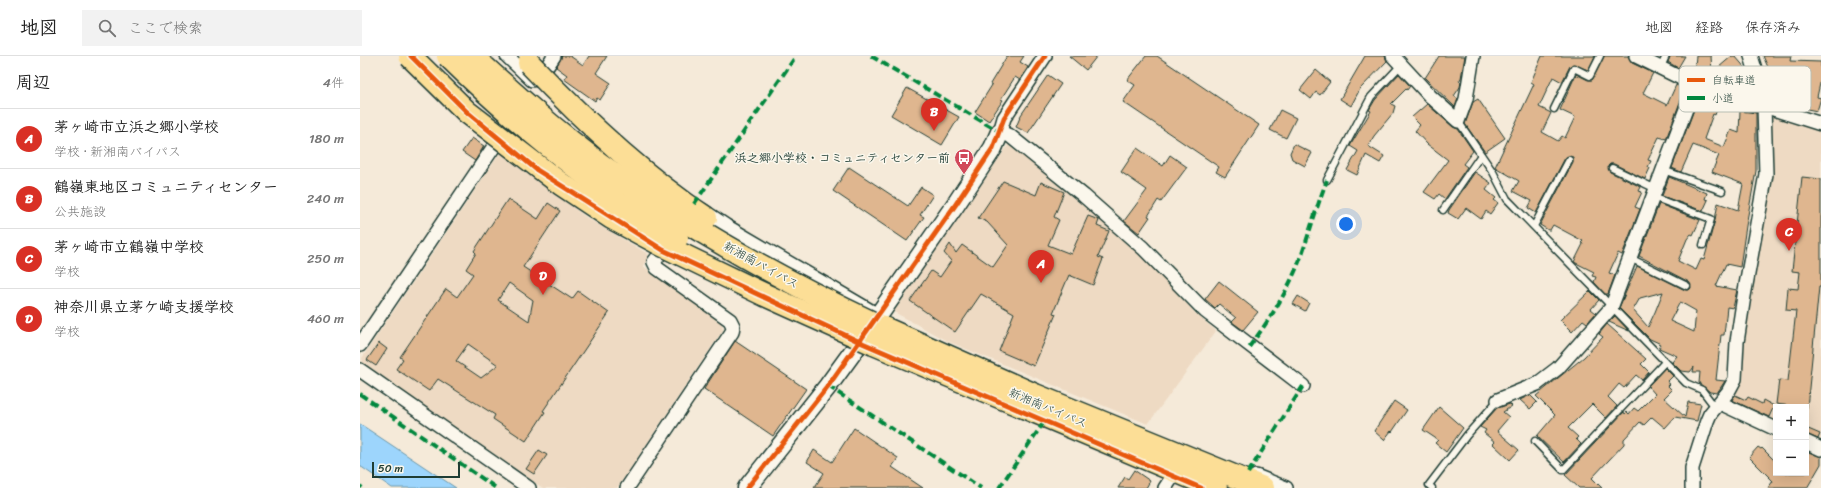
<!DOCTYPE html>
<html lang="ja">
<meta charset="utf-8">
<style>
:root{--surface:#fff;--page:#f2f2f2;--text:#222;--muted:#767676;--line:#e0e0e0;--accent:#d93025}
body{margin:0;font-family:Sriracha,"Klee One",sans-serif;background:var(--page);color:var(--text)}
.controls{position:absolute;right:12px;bottom:12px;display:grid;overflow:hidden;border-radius:0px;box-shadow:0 4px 16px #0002}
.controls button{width:36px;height:36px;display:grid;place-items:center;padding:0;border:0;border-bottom:1px solid var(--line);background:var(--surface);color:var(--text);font:20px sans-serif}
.scale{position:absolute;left:12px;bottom:10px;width:88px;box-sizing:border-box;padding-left:4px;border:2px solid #1f3d34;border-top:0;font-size:11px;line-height:14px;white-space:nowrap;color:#1f3d34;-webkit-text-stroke:3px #fbf7ec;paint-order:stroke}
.you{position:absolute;left:986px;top:168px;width:14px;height:14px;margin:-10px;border:3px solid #fff;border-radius:50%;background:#1a73e8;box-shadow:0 0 0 6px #1a73e833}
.badge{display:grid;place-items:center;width:26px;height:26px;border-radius:50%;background:var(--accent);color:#fff;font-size:13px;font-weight:700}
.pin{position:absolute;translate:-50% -33px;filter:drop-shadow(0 1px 2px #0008)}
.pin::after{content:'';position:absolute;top:21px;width:14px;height:12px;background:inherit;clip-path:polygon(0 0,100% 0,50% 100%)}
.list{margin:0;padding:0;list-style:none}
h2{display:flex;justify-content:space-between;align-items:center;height:52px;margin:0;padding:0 16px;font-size:17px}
h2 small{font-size:13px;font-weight:400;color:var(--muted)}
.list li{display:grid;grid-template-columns:26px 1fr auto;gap:12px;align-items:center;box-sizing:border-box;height:60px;padding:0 16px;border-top:1px solid var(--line)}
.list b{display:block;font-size:15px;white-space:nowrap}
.list p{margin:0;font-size:13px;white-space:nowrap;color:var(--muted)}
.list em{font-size:13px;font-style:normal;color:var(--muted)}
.icon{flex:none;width:22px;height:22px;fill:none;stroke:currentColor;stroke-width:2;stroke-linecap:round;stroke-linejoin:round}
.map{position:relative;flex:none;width:1461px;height:432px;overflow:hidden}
header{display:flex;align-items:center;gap:24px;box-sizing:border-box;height:56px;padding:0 20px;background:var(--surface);border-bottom:1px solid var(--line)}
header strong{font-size:19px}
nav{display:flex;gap:22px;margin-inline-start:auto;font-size:14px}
.search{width:280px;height:36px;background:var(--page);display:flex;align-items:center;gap:10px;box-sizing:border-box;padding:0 14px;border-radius:0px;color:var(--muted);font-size:15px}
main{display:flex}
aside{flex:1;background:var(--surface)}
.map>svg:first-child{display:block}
.built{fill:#eedac3}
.water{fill:#9dd5fc;stroke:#6b98ac}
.building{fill:#dfb68f;stroke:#1f3d34;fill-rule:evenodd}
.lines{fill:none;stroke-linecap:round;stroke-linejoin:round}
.lane-casing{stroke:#1f3d34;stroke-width:9}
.street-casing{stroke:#1f3d34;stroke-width:16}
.secondary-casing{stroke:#1f3d34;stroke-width:21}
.highway-casing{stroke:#1f3d34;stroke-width:25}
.lane{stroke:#fbf7ec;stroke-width:6}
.street{stroke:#fbf7ec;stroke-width:13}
.secondary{stroke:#fbf7ec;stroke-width:18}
.highway{stroke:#fcde96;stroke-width:22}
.highway-bridge-casing{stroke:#1f3d34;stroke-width:25;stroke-linecap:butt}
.highway-bridge{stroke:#fcde96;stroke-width:22}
.quiet{stroke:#00873e;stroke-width:4;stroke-dasharray:8 4;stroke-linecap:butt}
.cycleway-casing{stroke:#fbf7ec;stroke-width:8}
.cycleway{stroke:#e8590c;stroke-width:5}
.labels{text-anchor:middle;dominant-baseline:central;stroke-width:3;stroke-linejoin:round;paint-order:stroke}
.poi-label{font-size:12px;font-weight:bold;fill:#1f3d34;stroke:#fbf7ec;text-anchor:end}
.street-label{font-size:12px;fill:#1f3d34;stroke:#fbf7ec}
.key{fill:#fbf7ec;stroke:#b9bfb5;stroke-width:1}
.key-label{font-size:11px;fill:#1f3d34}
</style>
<header>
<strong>地図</strong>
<div class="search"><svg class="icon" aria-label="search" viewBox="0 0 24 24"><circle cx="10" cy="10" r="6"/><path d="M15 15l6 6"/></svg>ここで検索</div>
<nav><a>地図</a><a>経路</a><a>保存済み</a></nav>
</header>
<main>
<aside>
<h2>周辺<small>4件</small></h2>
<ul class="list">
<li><span class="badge">A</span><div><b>茅ヶ崎市立浜之郷小学校</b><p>学校 · 新湘南バイパス</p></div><em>180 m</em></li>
<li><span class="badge">B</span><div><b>鶴嶺東地区コミュニティセンター</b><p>公共施設</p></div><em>240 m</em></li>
<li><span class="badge">C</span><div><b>茅ヶ崎市立鶴嶺中学校</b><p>学校</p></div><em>250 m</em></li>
<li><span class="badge">D</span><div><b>神奈川県立茅ケ崎支援学校</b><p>学校</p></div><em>460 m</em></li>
</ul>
</aside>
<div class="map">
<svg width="1461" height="432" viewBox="0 0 1461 432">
<rect width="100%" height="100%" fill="#f5ead9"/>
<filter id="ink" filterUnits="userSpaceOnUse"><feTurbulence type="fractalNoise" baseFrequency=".025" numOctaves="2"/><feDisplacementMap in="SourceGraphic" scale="8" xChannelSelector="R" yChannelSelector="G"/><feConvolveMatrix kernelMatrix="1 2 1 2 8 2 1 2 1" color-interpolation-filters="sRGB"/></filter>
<g filter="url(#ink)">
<g class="built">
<path d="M1411 58 1461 76V381L1459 388 1446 382V351H1416V370L1369 348 1380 322 1408 60Z"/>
<path d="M649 88 782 199 835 257 856 275 788 368 587 285 534 256Z"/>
<path d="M140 97 227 162 288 198V202L283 210 362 268 363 274 257 432H183L3 307 2 302Z"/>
</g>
<path class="water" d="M0 368 96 432H32L0 410Z"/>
<g class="building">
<path d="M202 0H210L223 9 229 0H247L236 17 251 27 240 44 237 42 235 45 204 23 207 19 196 11Z"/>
<path d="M647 0H664L660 6 668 11 660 24 655 21 641 43 643 44 629 65 615 56 632 29 630 28Z"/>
<path d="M709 0H737L726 14Z"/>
<path d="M786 0H797L899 69 865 121 856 116 859 111 763 46 775 29 767 24Z"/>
<path d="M1005 0H1025L1027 5 1000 33 991 50 980 43Z"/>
<path d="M1079 0H1105L1101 22 1099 25 1101 26 1100 31 1094 40 1098 43 1095 51 1065 22Z"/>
<path d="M1182 0H1235L1228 14 1213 8 1210 10 1202 26 1193 21 1179 51 1191 57 1182 76 1198 85 1202 80 1205 82 1215 61 1200 54 1216 18 1228 24H1232L1244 0H1268L1272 7 1293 17 1283 37 1307 49 1316 29 1325 33 1306 83 1299 81 1288 104 1291 105 1288 111 1290 112 1285 123 1254 108H1250L1248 110 1250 116 1281 131 1279 135 1282 136 1275 151 1280 153 1264 194 1262 199 1258 197 1249 217 1255 219 1248 238H1245L1234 226 1236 221 1232 220 1234 216 1214 206 1223 188 1221 187 1223 185 1193 169 1190 174H1188L1180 169 1213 106V101L1208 100 1205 102 1176 157 1168 152 1172 145 1153 135 1159 125 1135 111 1174 28 1171 26Z"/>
<path d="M1310 0H1325L1318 12 1308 6Z"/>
<path d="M1336 0H1351L1352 17 1372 0H1375L1387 14 1390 23 1375 36 1364 32 1367 25 1338 21 1334 20Z"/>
<path d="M1403 0H1431L1430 5 1461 6V23L1457 41 1461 42 1457 55 1423 48 1424 26 1418 29 1417 26 1412 28 1408 19 1411 18Z"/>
<path d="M956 14 970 26 960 39 956 36 951 43 940 34Z"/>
<path d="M1039 18 1050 30 1047 34 1046 33 1031 48 1035 50 1033 57 1014 80 1008 90 1024 100 1020 107 1006 99 997 119 987 114 998 95 990 90 1011 55 1009 54 1015 44Z"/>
<path d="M688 19 701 28 668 77 656 71 661 59Z"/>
<path d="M547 32 599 61 582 89 531 59Z"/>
<path d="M1118 43 1145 82 1125 96 1105 68 1113 46Z"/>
<path d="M1338 43 1358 50 1355 59 1353 58 1344 83 1364 91 1371 74 1379 77 1380 55 1396 57V115L1386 170 1380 211 1366 208 1356 230 1377 234 1373 252 1367 251 1364 279H1361L1356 324 1365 325 1357 337 1350 336 1339 327 1340 316H1333L1334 311 1330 316 1321 315 1312 306 1317 300 1299 292 1301 288 1290 283 1259 252 1277 210 1325 234H1329L1331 232 1329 226 1279 200 1299 148 1340 164 1333 179 1331 178 1327 183 1318 205 1336 214 1341 203 1344 204 1355 164 1358 147 1378 154 1383 128 1352 116 1359 99 1333 89 1321 116 1312 112ZM1303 236 1295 256 1288 271 1273 254 1280 242ZM1320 246 1336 255 1334 276 1310 265Z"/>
<path d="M1067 48 1093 71 1098 73 1113 95 1103 108 1107 111 1085 143 1079 138 1075 143 1064 136 1088 104 1067 88 1055 75 1060 69 1052 61Z"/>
<path d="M920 54 936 62 926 82 910 74Z"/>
<path d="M112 82 124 90 115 105 102 96Z"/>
<path d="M934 88 952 97 945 110 932 103 930 97Z"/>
<path d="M777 92 803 110 810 99 827 111 801 146 798 144 788 160 790 161 779 177 764 165 787 134 761 116Z"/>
<path d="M489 111 548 150 561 131 573 139 560 159 564 161 547 185 473 135Z"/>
<path d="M1115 116 1131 127 1126 134 1136 142 1134 144 1138 147 1130 158 1126 155 1121 163 1106 152 1098 163 1088 157 1089 154Z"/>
<path d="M1309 121 1347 137 1345 143 1348 144 1343 155 1302 140Z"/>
<path d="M1442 121 1461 123V231H1459L1447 352 1416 348 1419 324 1428 325 1436 255 1426 254 1428 232 1438 233 1440 216 1432 215Z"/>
<path d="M643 125 676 139 681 126 704 136 694 161 699 164 688 189 711 198 728 160 739 164 737 170 749 175 738 201 743 203 733 229 709 219 693 257 696 258 674 310 639 295 654 257 621 238 595 276 550 245 571 215 580 221 591 205 584 197 590 188 596 197 602 189 633 211 648 189 627 166 618 162Z"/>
<path d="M148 143 178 163 188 147 200 155 163 211 212 243 218 235 249 257 183 355 185 356 166 385 133 363 135 359 78 323 69 335 36 313 43 303 40 301 86 233 97 241 113 218 106 213 116 197 114 195ZM149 227 173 244 169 265 138 244ZM108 288 138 309 121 322 96 305Z"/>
<path d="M859 225 898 256 883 274 872 266 876 262 859 248 855 252 845 243Z"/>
<path d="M1230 235 1239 244 1231 253 1236 257 1227 267 1223 264 1212 276 1200 264Z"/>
<path d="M938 240 949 247 945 255 933 248Z"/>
<path d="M1255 260 1269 275 1249 266Z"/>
<path d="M1247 268 1286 303 1281 308 1289 316 1282 324 1276 319 1264 332 1259 328 1248 341 1257 350 1246 362 1232 348 1208 372 1218 381 1216 383 1221 388 1204 406 1177 380 1195 359 1176 340 1224 301 1243 281 1239 278Z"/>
<path d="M375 285 446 333 413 380 344 333Z"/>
<path d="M19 287 27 293 16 310 7 304Z"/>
<path d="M1305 312 1313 320 1307 326 1310 328 1308 330 1312 334 1304 342 1325 361 1328 346 1341 348 1337 365 1315 361 1305 372 1292 361 1284 369 1280 366 1264 383V388L1232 422 1242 432H1219L1205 419 1264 356 1265 358 1267 356 1269 358 1274 352 1278 355 1295 338 1288 330Z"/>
<path d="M1170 339 1177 346 1170 353 1160 344Z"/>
<path d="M1375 339 1386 344 1388 341 1402 348 1403 344 1414 350 1409 361 1372 344Z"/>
<path d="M1034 345 1047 354 1032 376 1031 375 1024 384 1014 375Z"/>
<path d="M1150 348 1152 350 1143 356 1149 361 1137 375 1159 394 1150 404 1133 388 1135 386 1124 377 1126 374 1120 371 1137 352Z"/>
<path d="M1079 351 1103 372 1086 396 1075 387 1078 384 1063 374Z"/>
<path d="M494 372 538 402 532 411 563 432H454L464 417 447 406 454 394 472 406Z"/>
<path d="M1446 372 1460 378 1458 383 1446 378Z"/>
<path d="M1398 391 1401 393 1402 392 1416 406V417H1446V395L1461 401V408L1447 432H1408L1413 425 1389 401Z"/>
<path d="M179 394 187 399 174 418 166 413Z"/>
<path d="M774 414 790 425 786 432H758L765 421 768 423Z"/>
</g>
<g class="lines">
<g class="lane-casing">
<g id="lane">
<path d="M1300 13 1306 0"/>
<path d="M1194 53 1214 12 1230 20 1240 0"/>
<path d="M1098 65 1133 116 1147 143 1326 327 1342 334 1355 351"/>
<path d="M1252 112 1296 133"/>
<path d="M1303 114 1362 135"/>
<path d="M967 124 1011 41 1041 9"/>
<path d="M1293 141 1351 163 1343 189"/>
<path d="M1083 154 1121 99"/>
<path d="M1174 170 1209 104"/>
<path d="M1270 202 1327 230"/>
<path d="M1175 385 1203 414 1305 306"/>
<path d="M1072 432 1069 429 1107 379 1138 344"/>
</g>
</g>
<g class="street-casing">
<g id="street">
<path d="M147 0 172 24"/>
<path d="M685 0 644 62 640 76 650 80 724 140 783 192 845 255 943 330"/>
<path d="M1033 0 1070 40 1098 65 1106 43 1113 0"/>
<path d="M1276 0 1335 29 1377 45 1404 50 1461 68"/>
<path d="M178 24 194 0"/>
<path d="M342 154 366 170 516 258"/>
<path d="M0 289 139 83"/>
<path d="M0 314 169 432"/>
<path d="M1138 344 1177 328 1198 312 1251 252 1335 29"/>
<path d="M1360 347 1416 373"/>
<path d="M1446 386 1461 393"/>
<path d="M896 420 926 432"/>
<path d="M267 432 372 276 373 270 370 264 297 212 294 206 303 194"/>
<path d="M805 432 813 420"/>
<path d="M1332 432V412L1347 365 1350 358 1368 336 1375 323 1377 286 1384 240 1406 118 1404 50 1399 26 1391 0"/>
</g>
</g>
<g class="secondary-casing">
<path id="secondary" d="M387 432 468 330 500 286 596 148 633 92 640 76"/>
</g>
<g class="highway-casing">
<g id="highway">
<path d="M517 269 675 339 903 432"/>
<path d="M514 288 856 432"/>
</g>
</g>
<use href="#lane" class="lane"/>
<use href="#street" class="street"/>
<use href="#secondary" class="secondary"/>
<use href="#highway" class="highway"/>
<g class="highway-bridge-casing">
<g id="highway-bridge">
<path d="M50 0 107 56 201 128 252 162 302 189 405 239 514 288"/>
<path d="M88 0C158 69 235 130 317 182"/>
<path d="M112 0C153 37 195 75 240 108 326 171 420 223 517 269"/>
<path d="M169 7C223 64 281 119 346 162"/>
</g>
</g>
<use href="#highway-bridge" class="highway-bridge"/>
<g class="quiet">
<path d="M511 0 640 76"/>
<path d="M334 148 436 0"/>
<path d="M889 291C912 261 931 230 943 195 951 171 958 147 967 124"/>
<path d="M468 330 621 432"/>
<path d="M0 338 136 432"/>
<path d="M888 417 943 330"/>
<path d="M0 430 2 432"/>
<path d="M639 432 684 366"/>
</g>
<g class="cycleway-casing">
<g id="cycleway">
<path d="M51 0 107 56 177 114 303 194 500 286 841 432"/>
<path d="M387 432 468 330 596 148 633 92 644 62 685 0"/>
</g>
</g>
<use href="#cycleway" class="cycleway"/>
</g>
</g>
<defs>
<g id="bus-pin" transform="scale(1)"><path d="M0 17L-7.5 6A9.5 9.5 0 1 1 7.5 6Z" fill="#d1495b" stroke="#fbf7ec"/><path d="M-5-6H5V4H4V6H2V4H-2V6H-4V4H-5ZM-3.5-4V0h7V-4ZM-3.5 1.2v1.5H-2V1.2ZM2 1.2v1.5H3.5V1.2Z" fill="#fff"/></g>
</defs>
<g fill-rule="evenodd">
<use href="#bus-pin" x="604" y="102"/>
</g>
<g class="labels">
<g class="poi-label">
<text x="590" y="102">浜之郷小学校・コミュニティセンター前</text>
</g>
<g class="street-label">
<text transform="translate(401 209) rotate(29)">新湘南バイパス</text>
<text transform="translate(688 352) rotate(23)">新湘南バイパス</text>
</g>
</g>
<rect x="1319" y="10" width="132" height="46" rx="6" class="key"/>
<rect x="1327" y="22" width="18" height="4" fill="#e8590c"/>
<rect x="1327" y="40" width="18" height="4" fill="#00873e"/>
<g class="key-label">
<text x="1352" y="28">自転車道</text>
<text x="1352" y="46">小道</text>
</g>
</svg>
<div class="controls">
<button>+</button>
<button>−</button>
</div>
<div class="scale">50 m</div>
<div class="you"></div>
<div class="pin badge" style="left:681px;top:227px">A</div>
<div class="pin badge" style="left:574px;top:75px">B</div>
<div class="pin badge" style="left:1429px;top:195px">C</div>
<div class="pin badge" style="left:183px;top:239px">D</div>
</div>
</main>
